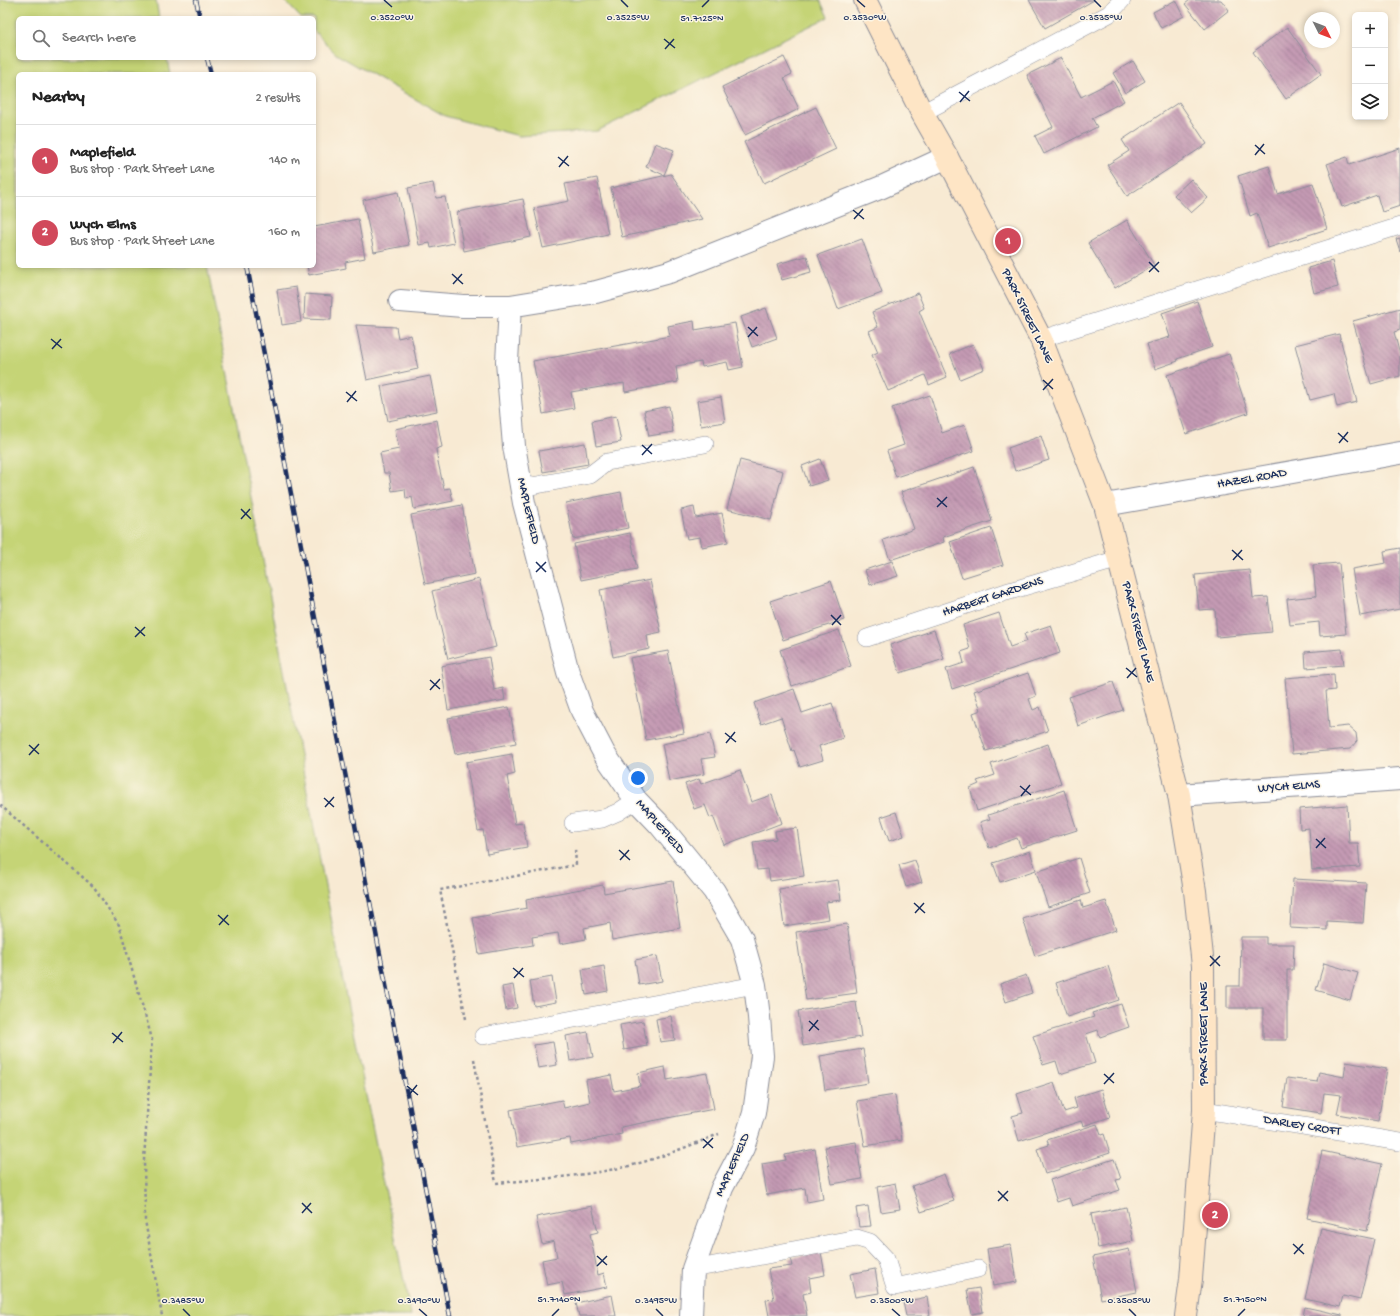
<!DOCTYPE html>
<meta charset="utf-8">
<style>
:root{--surface:#fff;--page:#f2f2f2;--text:#222;--muted:#767676;--line:#e0e0e0;--accent:#d1495b}
body{margin:0;font-family:"Gochi Hand",sans-serif;background:var(--page);color:var(--text)}
.controls{position:absolute;right:12px;top:12px;display:grid;overflow:hidden;border-radius:6px;box-shadow:0 2px 6px #0003}
.controls button{width:36px;height:36px;display:grid;place-items:center;padding:0;border:0;border-bottom:1px solid var(--line);background:var(--surface);color:var(--text);font:20px sans-serif}
.compass{position:absolute;left:1304px;top:12px;width:36px;height:36px;border-radius:50%;background:var(--surface);box-shadow:0 2px 6px #0003;rotate:132deg}
.you{position:absolute;left:638px;top:778px;width:14px;height:14px;margin:-10px;border:3px solid #fff;border-radius:50%;background:#1a73e8;box-shadow:0 0 0 6px #1a73e833}
.badge{display:grid;place-items:center;width:26px;height:26px;border-radius:50%;background:var(--accent);color:#fff;font-size:13px;font-weight:700}
.pin{position:absolute;translate:-50% -50%;border:2px solid #fff;box-shadow:0 1px 4px #0006}
.list{margin:0;padding:0;list-style:none}
h2{display:flex;justify-content:space-between;align-items:center;height:52px;margin:0;padding:0 16px;font-size:17px}
h2 small{font-size:13px;font-weight:400;color:var(--muted)}
.list li{display:grid;grid-template-columns:26px 1fr auto;gap:12px;align-items:center;box-sizing:border-box;height:72px;padding:0 16px;border-top:1px solid var(--line)}
.list b{display:block;font-size:15px;white-space:nowrap}
.list p{margin:0;font-size:13px;white-space:nowrap;color:var(--muted)}
.list em{font-size:13px;font-style:normal;color:var(--muted)}
.icon{flex:none;width:22px;height:22px;fill:none;stroke:currentColor;stroke-width:2;stroke-linecap:round;stroke-linejoin:round}
.map{position:relative;flex:none;width:1400px;height:1316px;overflow:hidden}
.search{position:absolute;background:var(--surface);box-shadow:0 2px 6px #0003;left:16px;top:16px;width:300px;height:44px;display:flex;align-items:center;gap:10px;box-sizing:border-box;padding:0 14px;border-radius:6px;color:var(--muted);font-size:15px}
.panel{position:absolute;background:var(--surface);box-shadow:0 2px 6px #0003;left:16px;top:72px;width:300px;height:196px;border-radius:6px}
.map>svg:first-child{display:block}
.grass{fill:#c5d476;stroke:#70826a}
.building{fill:url(#building-back-hatch)}
.lines{fill:none;stroke-linecap:round;stroke-linejoin:round}
.lane-casing{stroke:#8a8c98;stroke-width:18}
.street-casing{stroke:#8a8c98;stroke-width:24}
.secondary-casing{stroke:#8a8c98;stroke-width:24}
.path{stroke:#8a8c98;stroke-width:2.5;stroke-dasharray:3 3;stroke-linecap:butt}
.lane{stroke:#fff;stroke-width:17}
.street{stroke:#fff;stroke-width:22}
.secondary{stroke:#fee5c5;stroke-width:22}
.rail-casing{stroke:#1b2f5e;stroke-width:4.5}
.rail{stroke:#fcf5e5;stroke-width:3;stroke-dasharray:9;stroke-linecap:butt}
.ticks{fill:none;stroke:#1b2f5e;stroke-width:1.5}
.labels{text-anchor:middle;dominant-baseline:central;stroke-width:3;stroke-linejoin:round;paint-order:stroke}
.street-label{font-size:13px;fill:#1b2f5e;stroke:#fcf5e5}
.ticks-label{font-size:10px;text-anchor:middle;fill:#1b2f5e;stroke:#fcf5e5;stroke-width:3;stroke-linejoin:round;paint-order:stroke}
</style>
<div class="map">
<svg width="1400" height="1316" viewBox="0 0 1400 1316">
<defs>
<pattern id="building-back-hatch" width="6" height="6" patternUnits="userSpaceOnUse"><rect width="6" height="6" fill="#c49ab3"/><path d="M-1 5l2 2M0 0l6 6M5-1l2 2" fill="none" stroke="#9e7e95"/></pattern>
</defs>
<rect width="100%" height="100%" fill="#fcf5e5"/>
<filter id="ink" filterUnits="userSpaceOnUse"><feTurbulence type="fractalNoise" baseFrequency=".025" numOctaves="2"/><feDisplacementMap in="SourceGraphic" scale="8" xChannelSelector="R" yChannelSelector="G"/><feConvolveMatrix kernelMatrix="1 2 1 2 8 2 1 2 1" color-interpolation-filters="sRGB"/></filter>
<filter id="wash" filterUnits="userSpaceOnUse"><feTurbulence type="fractalNoise" baseFrequency=".012" numOctaves="4" result="noise"/><feDisplacementMap in="SourceGraphic" scale="16" xChannelSelector="R" yChannelSelector="G"/><feGaussianBlur stdDeviation="0.9" result="paint"/><feColorMatrix in="noise" values="0 0 0 0 0 0 0 0 0 0 0 0 0 0 0 0 0 1.4 0 .05"/><feComposite in="paint" operator="in"/></filter>
<g filter="url(#wash)">
<rect width="100%" height="100%" fill="#f8ead3"/>
<g class="grass">
<path d="M0 0H156L159 18H18V58H167L170 74H18V266H207L348 1007 411 1316H0Z"/>
<path d="M284 0H820L828 17 597 131 519 136 445 116 336 54 314 31V18H301Z"/>
</g>
<g id="blocks">
<g class="building">
<path d="M1029 0H1094L1045 28Z"/>
<path d="M1176 0 1184 16 1161 28 1153 12Z"/>
<path d="M1190 0H1221L1229 10 1205 29 1185 4Z"/>
<path d="M1287 27 1321 74 1286 99 1253 52Z"/>
<path d="M784 57 792 74 784 78 799 109 745 135 722 87Z"/>
<path d="M1061 58 1081 97 1113 81 1124 101 1092 118 1097 127 1044 154 1035 136 1053 127 1027 75Z"/>
<path d="M1133 61 1145 81 1125 93 1113 73Z"/>
<path d="M1179 102 1207 144 1127 196 1107 165 1129 151 1122 140Z"/>
<path d="M816 107 836 149 764 183 744 142Z"/>
<path d="M655 143 674 150 664 175 646 167Z"/>
<path d="M1400 148V206L1382 212 1377 195 1342 207 1327 164 1347 157 1349 165Z"/>
<path d="M1269 166 1278 194 1313 183 1327 229 1268 248 1257 213 1250 216 1238 176Z"/>
<path d="M671 174 702 219 622 237 611 188Z"/>
<path d="M597 178 608 234 543 248 534 208 569 201 565 184Z"/>
<path d="M1191 179 1208 198 1191 213 1174 195Z"/>
<path d="M433 183 436 198 445 197 454 243 431 248 430 243 419 245 408 188Z"/>
<path d="M398 192 409 245 374 252 363 200Z"/>
<path d="M523 199 531 237 464 251 457 212Z"/>
<path d="M358 219 365 258 345 262 346 268 309 275 307 266H314V227Z"/>
<path d="M1127 220 1154 265 1115 288 1088 243Z"/>
<path d="M1400 238V251L1396 239Z"/>
<path d="M862 239 882 293 838 309 818 255Z"/>
<path d="M807 256 811 272 782 280 777 264Z"/>
<path d="M1332 261 1338 287 1314 293 1308 268Z"/>
<path d="M296 287 301 322 282 325 277 290Z"/>
<path d="M918 293 924 308 919 311 947 377 929 385 925 375 888 391 872 355 878 352 869 331 878 327 872 312Z"/>
<path d="M305 294 332 296 331 320 304 319Z"/>
<path d="M1197 301 1212 347 1177 359 1178 361 1155 369 1147 344 1170 337 1162 313Z"/>
<path d="M766 308 777 338 752 347 741 317Z"/>
<path d="M1400 308V330L1394 332 1400 355V376L1371 384 1353 321Z"/>
<path d="M694 321 695 330 735 323 743 367 729 370 727 362 702 367 701 362 676 366 678 382 625 392 624 383 571 392 574 408 543 414 533 361 670 336 668 326Z"/>
<path d="M356 325 396 327 398 338 411 335 418 369 367 380Z"/>
<path d="M1339 334 1357 402 1337 407 1334 394 1310 400 1295 345Z"/>
<path d="M973 344 984 369 960 379 950 354Z"/>
<path d="M1229 354 1248 413 1186 434 1167 375Z"/>
<path d="M430 376 437 411 388 421 381 386Z"/>
<path d="M930 395 942 433 965 425 974 451 896 477 887 451 904 445 892 408Z"/>
<path d="M721 397 725 422 701 426 697 401Z"/>
<path d="M669 406 673 432 649 436 644 411Z"/>
<path d="M616 416 621 442 596 446 592 421Z"/>
<path d="M437 420 442 447 436 449 438 462 444 489 450 488 453 501 414 509 412 497 406 499 405 489 392 491 389 473H384L380 453 399 449 395 429Z"/>
<path d="M1041 436 1049 460 1015 471 1008 448Z"/>
<path d="M585 443 588 464 543 472 539 451Z"/>
<path d="M820 459 828 480 809 486 802 466Z"/>
<path d="M740 460 783 471 771 520 727 509Z"/>
<path d="M974 467 992 521 943 537 944 542 890 560 883 540 914 529 901 492Z"/>
<path d="M621 492 628 528 573 539 566 503Z"/>
<path d="M462 505 475 574 425 584 411 515Z"/>
<path d="M694 507 696 518 722 513 728 542 702 547 700 537 687 539 681 510Z"/>
<path d="M991 528 1003 565 962 578 950 542Z"/>
<path d="M630 533 637 569 581 580 574 544Z"/>
<path d="M1400 548V609L1360 616 1352 569 1386 563 1384 551Z"/>
<path d="M892 561 898 576 870 585 865 570Z"/>
<path d="M1339 563 1346 634 1320 636 1319 622 1290 625 1287 599 1316 596 1313 565Z"/>
<path d="M1250 570 1253 598 1268 597 1272 632 1217 637 1215 609 1199 610 1195 575Z"/>
<path d="M479 579 496 647 448 659 432 591Z"/>
<path d="M650 580 661 632 647 635 649 649 613 657 600 590Z"/>
<path d="M831 581 844 620 783 640 770 601Z"/>
<path d="M999 613 1010 647 1027 641 1024 634 1051 625 1060 653 952 689 946 669 964 663 961 652 970 649 963 625Z"/>
<path d="M839 630 851 666 792 686 780 650Z"/>
<path d="M934 630 944 659 900 673 890 645Z"/>
<path d="M1342 649 1344 665 1306 668 1305 652Z"/>
<path d="M668 651 684 733 646 740 630 658Z"/>
<path d="M489 657 494 690 503 688 505 700 448 710 441 666Z"/>
<path d="M1028 673 1036 696 1029 699 1033 710 1040 707 1048 731 986 751 973 713 981 710 974 691Z"/>
<path d="M1334 674 1335 690 1326 691 1329 728 1348 726 1356 733 1357 741 1350 749 1292 754 1285 678Z"/>
<path d="M1113 682 1123 710 1078 726 1069 697Z"/>
<path d="M794 689 802 713 832 703 843 738 819 746 823 760 800 767 794 750 792 751 781 717 761 724 754 703Z"/>
<path d="M509 707 516 743 455 754 448 718Z"/>
<path d="M710 734 715 757 701 759 704 774 669 781 662 744Z"/>
<path d="M1048 744 1061 783 977 811 970 788 979 784 977 781 995 775 991 764Z"/>
<path d="M512 754 515 774 507 776 515 824 523 823 527 847 487 854 483 830 478 831 466 762Z"/>
<path d="M740 770 751 802 772 795 782 823 724 845 713 816 710 818 705 805 694 809 685 784 699 779 701 784Z"/>
<path d="M1064 790 1077 830 1021 848 1017 838 989 848 980 822 990 819 988 815Z"/>
<path d="M1347 805 1349 843H1358L1360 867 1312 870 1309 828 1300 829 1299 809Z"/>
<path d="M896 812 904 836 889 841 881 817Z"/>
<path d="M797 828 804 876 770 881 768 869 757 870 753 842 776 839 775 831Z"/>
<path d="M1030 851 1036 870 1000 882 993 863Z"/>
<path d="M1079 858 1090 893 1048 907 1036 872Z"/>
<path d="M915 860 922 882 906 887 899 865Z"/>
<path d="M1293 879 1366 883 1363 923 1327 921V930L1290 928Z"/>
<path d="M838 880 841 900 826 902 829 919 784 926 779 889Z"/>
<path d="M673 881 680 928 612 940 610 923 584 928 586 939 560 944 558 933 532 937 533 945 479 954 473 918 527 908 526 899 603 885 604 893Z"/>
<path d="M1081 900 1083 908 1106 901 1116 930 1035 956 1023 919Z"/>
<path d="M847 924 857 993 806 1000 796 932Z"/>
<path d="M1241 937H1266V944H1294L1293 970H1287V1040H1263V1008H1227V986H1240Z"/>
<path d="M657 956 662 981 639 985 635 960Z"/>
<path d="M1324 963 1358 973 1350 1000 1316 990Z"/>
<path d="M604 966 608 991 586 995 582 970Z"/>
<path d="M1108 966 1119 1000 1067 1017 1056 983Z"/>
<path d="M1026 975 1032 993 1006 1002 1000 984Z"/>
<path d="M552 977 556 1002 534 1006 530 981Z"/>
<path d="M513 985 517 1008 506 1010 502 987Z"/>
<path d="M856 1002 861 1037 803 1046 798 1011Z"/>
<path d="M1121 1004 1129 1027 1100 1037 1098 1030 1086 1034 1095 1063 1060 1074 1056 1061 1043 1065 1033 1036 1094 1017 1092 1013Z"/>
<path d="M671 1016 675 1040 660 1042 656 1019Z"/>
<path d="M643 1021 647 1046 624 1050 620 1025Z"/>
<path d="M588 1032 593 1057 570 1061 566 1036Z"/>
<path d="M553 1042 557 1065 538 1068 534 1045Z"/>
<path d="M863 1049 868 1083 825 1090 820 1056Z"/>
<path d="M1346 1062 1387 1069 1378 1121 1337 1114 1341 1095 1324 1093 1321 1113 1283 1107 1287 1078 1317 1082 1319 1072 1344 1077Z"/>
<path d="M665 1067 667 1080 707 1073 714 1109 621 1127 622 1134 571 1144 570 1138 517 1147 510 1110 562 1100 564 1108 590 1102 586 1080 611 1075 614 1091 640 1086 638 1073Z"/>
<path d="M1054 1082 1064 1112 1077 1108 1074 1098 1101 1089 1110 1117 1083 1126 1081 1121 1019 1141 1012 1116 1023 1113 1017 1094Z"/>
<path d="M895 1095 902 1140 865 1146 857 1101Z"/>
<path d="M1097 1124 1101 1135 1104 1134 1110 1153 1045 1174 1037 1149 1049 1145 1047 1140Z"/>
<path d="M856 1142 862 1179 832 1184 825 1147Z"/>
<path d="M815 1149 823 1199 807 1202 805 1188 767 1195 762 1164 786 1160 785 1155Z"/>
<path d="M1322 1151 1382 1164 1367 1231 1307 1218Z"/>
<path d="M1114 1159 1121 1179 1116 1180 1120 1190 1072 1206 1069 1198 1057 1202 1050 1180Z"/>
<path d="M944 1174 954 1201 921 1212 912 1186Z"/>
<path d="M895 1183 900 1209 881 1212 877 1187Z"/>
<path d="M592 1206 598 1232 590 1234 598 1275 604 1273 607 1287 565 1295 562 1282 547 1285 542 1260 557 1257 554 1241 542 1244 536 1217Z"/>
<path d="M868 1206 871 1226 859 1227 856 1208Z"/>
<path d="M1126 1207 1133 1241 1098 1248 1091 1214Z"/>
<path d="M1321 1228 1374 1239 1360 1300 1343 1296 1340 1307 1305 1299Z"/>
<path d="M1011 1245 1017 1282 993 1286 987 1249Z"/>
<path d="M1129 1249 1137 1292 1101 1299 1093 1257Z"/>
<path d="M821 1252 825 1275 809 1278 811 1292 803 1294 807 1316H769L766 1300 774 1299 768 1269 792 1266 790 1258Z"/>
<path d="M875 1269 879 1293 855 1297 850 1274Z"/>
<path d="M979 1288 983 1312 972 1314 967 1290Z"/>
<path d="M612 1295 616 1316H579L576 1303Z"/>
<path d="M927 1297 930 1316H906L903 1302Z"/>
<path d="M1305 1307 1342 1315V1316H1303Z"/>
</g>
</g>
</g>
<g filter="url(#ink)">
<use href="#blocks" fill-opacity="0" stroke="#8a8c98" stroke-width="1"/>
<g class="lines">
<g class="lane-casing">
<g id="lane">
<path d="M922 113 1109 14 1122 0"/>
<path d="M1041 339 1400 226"/>
<path d="M521 488 590 475 607 462 705 444"/>
<path d="M867 638 1006 592 1119 559"/>
<path d="M573 823 602 819 618 812 636 800"/>
<path d="M483 1036 755 985"/>
<path d="M1204 1110 1400 1142"/>
<path d="M693 1269 857 1238 870 1242 886 1259 895 1287 978 1269"/>
</g>
</g>
<g class="street-casing">
<g id="street">
<path d="M400 301 463 306H510L596 292 669 272 882 187 947 157"/>
<path d="M510 306 507 362 514 446 524 503 568 672 582 711 605 755 636 800 660 825 714 891 742 939 755 985 759 1017 762 1056 754 1113 743 1148 722 1188 693 1269 691 1316"/>
<path d="M1105 505 1400 453"/>
<path d="M1179 795 1400 779"/>
</g>
</g>
<g class="secondary-casing">
<path id="secondary" d="M865 0 922 113 947 157 1041 339 1105 505 1179 795 1195 891 1203 966 1204 1110 1191 1279 1186 1316"/>
</g>
<g class="path">
<path d="M0 805 94 887 119 925 152 1039 144 1160 145 1220 162 1316"/>
<path d="M466 1019 440 890 576 865 575 848"/>
<path d="M474 1059 496 1183C541 1179 586 1176 629 1166 660 1158 689 1146 719 1134"/>
</g>
<use href="#lane" class="lane"/>
<use href="#street" class="street"/>
<use href="#secondary" class="secondary"/>
<g class="rail-casing">
<g id="rail">
<path d="M196 0 200 18"/>
<path d="M207 58 211 74"/>
<path d="M247 266 450 1316"/>
</g>
</g>
<use href="#rail" class="rail"/>
</g>
</g>
<path class="ticks" d="M384 0 392 7M621 0 628 7M857 0 865 7M1094 0 1101 7M702 7 709 0M664 39 675 48M665 49 674 39M959 92 970 101M960 102 969 91M1255 145 1265 154M1255 155 1264 144M558 157 569 166M559 167 568 156M853 210 864 219M854 219 863 209M1149 262 1159 272M1149 272 1159 262M452 274 463 284M453 284 462 274M748 327 758 336M748 337 757 327M51 339 62 348M52 349 61 339M1043 380 1053 389M1043 390 1053 379M346 392 357 401M347 402 356 391M1338 433 1348 442M1339 443 1348 432M642 445 652 454M642 455 652 444M937 498 947 507M937 507 947 497M241 509 251 519M241 519 250 509M1232 550 1243 560M1233 560 1242 550M536 562 546 572M536 572 546 562M831 615 841 625M832 625 841 615M135 627 145 636M135 637 145 627M1126 668 1137 677M1127 678 1136 668M430 680 440 689M430 690 440 679M725 733 736 742M726 743 735 732M29 745 39 754M29 755 39 744M1020 786 1031 795M1021 796 1030 785M324 798 334 807M325 807 334 797M1316 839 1326 848M1316 848 1325 838M619 850 630 860M620 860 629 850M914 903 925 913M915 913 924 903M218 915 229 925M219 925 228 915M1210 956 1220 966M1210 966 1220 956M513 968 524 977M514 978 523 968M809 1021 819 1030M809 1031 818 1020M112 1033 123 1042M113 1043 122 1032M1104 1074 1114 1083M1104 1084 1114 1073M407 1086 418 1095M408 1096 417 1085M703 1139 713 1148M703 1148 713 1138M998 1191 1008 1201M998 1201 1008 1191M302 1203 312 1213M302 1213 311 1203M1293 1244 1304 1254M1294 1254 1303 1244M597 1256 607 1265M597 1266 607 1256M183 1309 190 1316M419 1309 427 1316M656 1309 663 1316M892 1309 900 1316M1129 1309 1136 1316M552 1316 559 1309M1238 1316 1245 1309"/>
<g class="labels">
<g class="street-label">
<text transform="translate(1027 316) rotate(64)">PARK STREET LANE</text>
<text transform="translate(1252 479) rotate(-10)">HAZEL ROAD</text>
<text transform="translate(528 511) rotate(77)">MAPLEFIELD</text>
<text transform="translate(993 597) rotate(-18)">HARBERT GARDENS</text>
<text transform="translate(1138 632) rotate(76)">PARK STREET LANE</text>
<text transform="translate(1289 787) rotate(-4)">WYCH ELMS</text>
<text transform="translate(660 827) rotate(49)">MAPLEFIELD</text>
<text transform="translate(1204 1034) rotate(-90)">PARK STREET LANE</text>
<text transform="translate(1302 1126) rotate(9)">DARLEY CROFT</text>
<text transform="translate(733 1165) rotate(-66)">MAPLEFIELD</text>
</g>
</g>
<g class="ticks-label">
<text x="1101" y="20">0.3535°W</text>
<text x="392" y="20">0.3520°W</text>
<text x="628" y="20">0.3525°W</text>
<text x="865" y="20">0.3530°W</text>
<text x="702" y="21">51.7125°N</text>
<text x="559" y="1302">51.7140°N</text>
<text x="1245" y="1302">51.7150°N</text>
<text x="183" y="1303">0.3485°W</text>
<text x="419" y="1303">0.3490°W</text>
<text x="656" y="1303">0.3495°W</text>
<text x="892" y="1303">0.3500°W</text>
<text x="1129" y="1303">0.3505°W</text>
</g>
</svg>
<div class="controls">
<button>+</button>
<button>−</button>
<button><svg class="icon" aria-label="layers" viewBox="0 0 24 24"><path d="M12 4l9 5-9 5-9-5zM3 14l9 5 9-5"/></svg></button>
</div>
<svg class="compass" viewBox="-18 -18 36 36"><path d="M0-13l5 13h-10z" fill="#e53935"/><path d="M0 13l5-13h-10z" fill="#767676"/></svg>
<div class="you"></div>
<div class="pin badge" style="left:1008px;top:241px">1</div>
<div class="pin badge" style="left:1215px;top:1215px">2</div>
<div class="search"><svg class="icon" aria-label="search" viewBox="0 0 24 24"><circle cx="10" cy="10" r="6"/><path d="M15 15l6 6"/></svg>Search here</div>
<section class="panel">
<h2>Nearby<small>2 results</small></h2>
<ul class="list">
<li><span class="badge">1</span><div><b>Maplefield</b><p>Bus stop · Park Street Lane</p></div><em>140 m</em></li>
<li><span class="badge">2</span><div><b>Wych Elms</b><p>Bus stop · Park Street Lane</p></div><em>160 m</em></li>
</ul>
</section>
</div>
